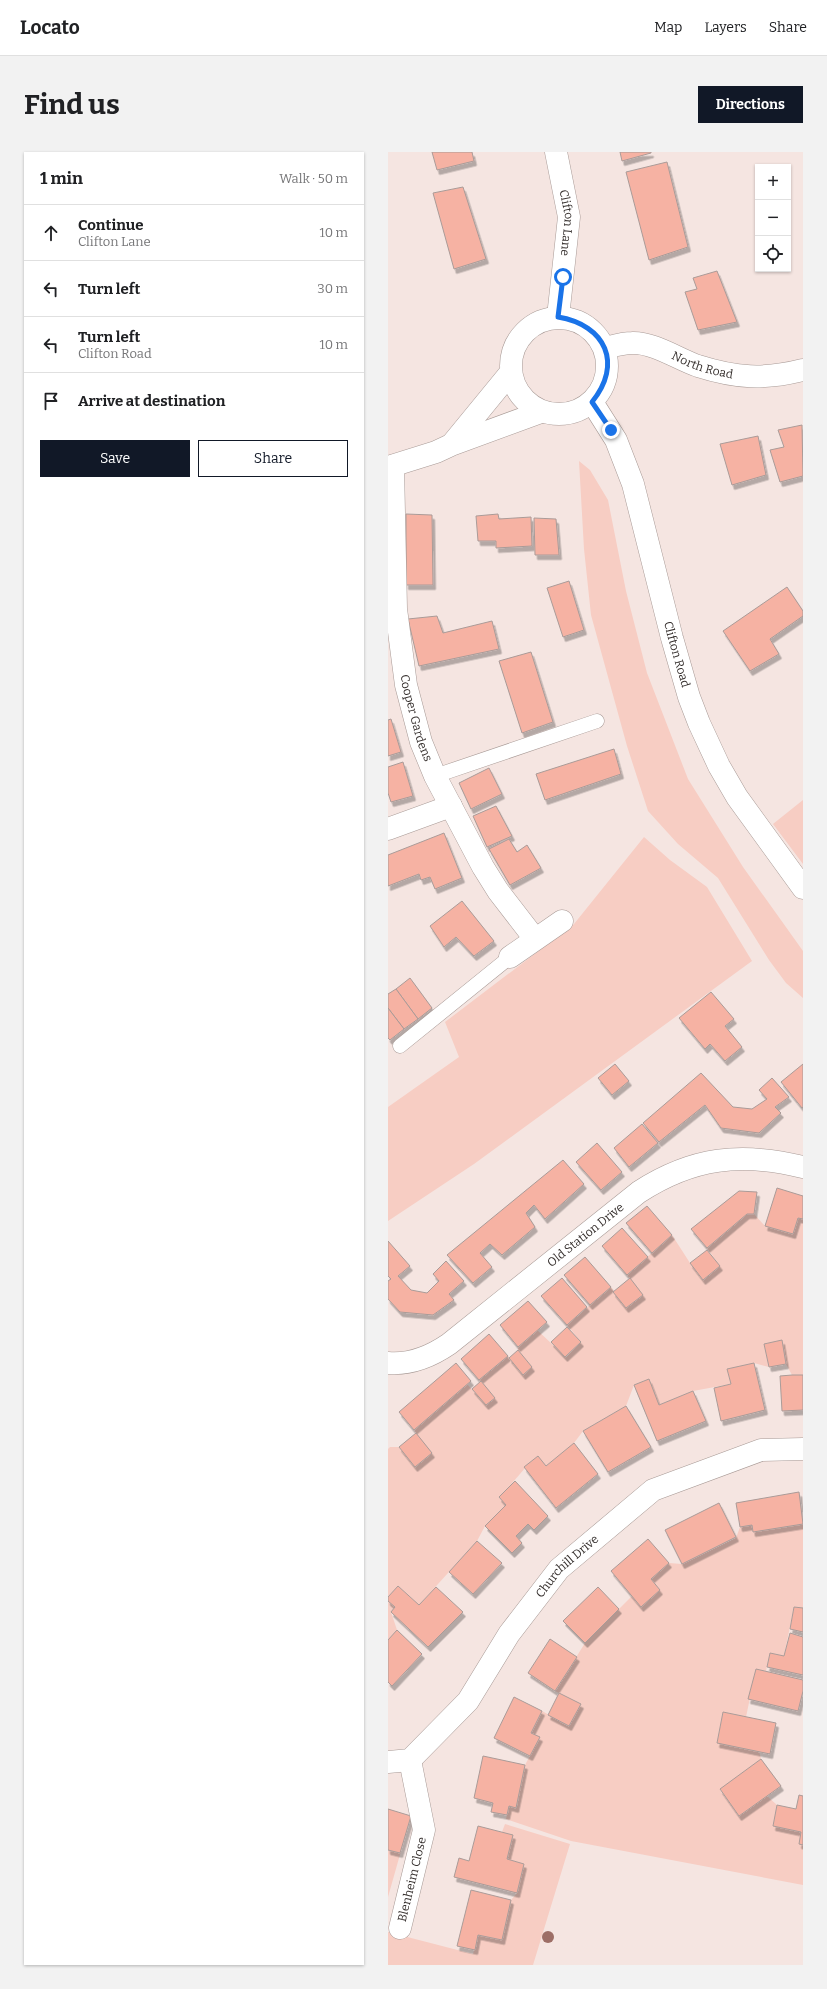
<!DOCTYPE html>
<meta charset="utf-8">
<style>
:root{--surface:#fff;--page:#f2f2f2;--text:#202124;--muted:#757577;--line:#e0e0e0;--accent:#111827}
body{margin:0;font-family:Bitter,serif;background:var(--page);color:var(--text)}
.controls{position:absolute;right:12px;top:12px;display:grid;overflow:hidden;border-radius:0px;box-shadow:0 1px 3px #0004}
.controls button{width:36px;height:36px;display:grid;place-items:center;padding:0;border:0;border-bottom:1px solid var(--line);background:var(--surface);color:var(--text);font:20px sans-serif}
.stop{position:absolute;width:12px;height:12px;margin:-9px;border:3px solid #1a73e8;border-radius:50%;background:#fff}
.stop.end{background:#1a73e8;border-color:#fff;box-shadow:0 1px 4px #0008}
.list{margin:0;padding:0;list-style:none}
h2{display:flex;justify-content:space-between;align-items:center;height:52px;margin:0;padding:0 16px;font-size:17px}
h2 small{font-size:13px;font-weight:400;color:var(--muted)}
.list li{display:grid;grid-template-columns:26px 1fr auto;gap:12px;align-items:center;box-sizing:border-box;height:56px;padding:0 16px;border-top:1px solid var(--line)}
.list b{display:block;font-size:15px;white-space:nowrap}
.list p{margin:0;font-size:13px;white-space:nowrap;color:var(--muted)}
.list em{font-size:13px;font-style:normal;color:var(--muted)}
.actions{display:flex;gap:8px;padding:12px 16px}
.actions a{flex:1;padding:9px 0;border:1px solid var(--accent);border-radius:0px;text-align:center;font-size:14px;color:var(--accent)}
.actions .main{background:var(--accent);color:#fff}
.icon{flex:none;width:22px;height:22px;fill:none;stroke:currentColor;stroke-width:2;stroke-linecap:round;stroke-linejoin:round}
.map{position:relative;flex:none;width:415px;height:1813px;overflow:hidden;border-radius:0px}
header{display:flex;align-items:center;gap:24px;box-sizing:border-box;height:56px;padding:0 20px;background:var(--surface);border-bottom:1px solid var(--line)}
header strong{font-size:19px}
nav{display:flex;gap:22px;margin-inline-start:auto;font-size:14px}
.intro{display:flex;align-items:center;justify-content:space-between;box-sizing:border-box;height:96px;padding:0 24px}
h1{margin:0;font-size:28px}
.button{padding:10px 18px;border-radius:0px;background:var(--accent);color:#fff;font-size:14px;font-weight:700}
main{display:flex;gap:24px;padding:0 24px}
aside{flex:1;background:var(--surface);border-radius:0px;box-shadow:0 1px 3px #0004}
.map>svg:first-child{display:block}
.green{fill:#f7cdc3}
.building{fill:#f6b2a3;stroke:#aa9b98;filter:url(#shadow)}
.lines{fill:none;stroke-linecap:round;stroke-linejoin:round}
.service-casing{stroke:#a89a96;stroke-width:15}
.minor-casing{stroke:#a89a96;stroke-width:23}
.tertiary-casing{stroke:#a89a96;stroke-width:23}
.service{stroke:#fff;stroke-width:14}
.minor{stroke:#fff;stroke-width:22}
.tertiary{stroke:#fff;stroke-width:22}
.tree{fill:#9d6e66}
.route{stroke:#1a73e8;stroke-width:5}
.labels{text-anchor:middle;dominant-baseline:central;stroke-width:3.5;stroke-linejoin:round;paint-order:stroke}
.street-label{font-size:12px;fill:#36302e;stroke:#fff}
</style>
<header>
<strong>Locato</strong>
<nav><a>Map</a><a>Layers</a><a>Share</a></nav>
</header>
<div class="intro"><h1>Find us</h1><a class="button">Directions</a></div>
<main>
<aside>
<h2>1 min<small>Walk · 50 m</small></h2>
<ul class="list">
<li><svg class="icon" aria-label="ahead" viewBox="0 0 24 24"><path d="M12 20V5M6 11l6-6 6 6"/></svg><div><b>Continue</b><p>Clifton Lane</p></div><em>10 m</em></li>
<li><svg class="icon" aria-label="left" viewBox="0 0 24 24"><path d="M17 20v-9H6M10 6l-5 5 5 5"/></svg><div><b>Turn left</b></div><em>30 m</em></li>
<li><svg class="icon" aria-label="left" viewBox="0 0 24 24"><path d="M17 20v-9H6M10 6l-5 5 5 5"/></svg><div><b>Turn left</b><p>Clifton Road</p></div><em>10 m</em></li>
<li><svg class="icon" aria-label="arrive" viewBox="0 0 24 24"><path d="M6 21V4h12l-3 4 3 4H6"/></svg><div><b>Arrive at destination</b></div></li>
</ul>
<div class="actions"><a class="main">Save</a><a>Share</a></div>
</aside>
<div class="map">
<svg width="415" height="1813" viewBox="0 0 415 1813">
<defs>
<filter id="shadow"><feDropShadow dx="2.5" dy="4.5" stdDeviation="0" flood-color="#0004"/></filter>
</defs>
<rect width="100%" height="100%" fill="#f5e5e1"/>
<g class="green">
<path d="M191 309 202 318 220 348 238 439 259 521 300 627 355 715 415 799V846L398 831 381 808 330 726 290 692 260 659 239 594 203 463 196 397Z"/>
<path d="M415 648V712L385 672Z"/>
<path d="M256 685 282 708 319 735 364 809 86 1012 0 1069V955L71 905 57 870 186 772Z"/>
<path d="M359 1062H366L377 1074 405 1082 410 1066 415 1067V1223H404L398 1212 394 1189 376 1192 381 1215 366 1211 339 1217 343 1232 305 1239 271 1253 261 1228 246 1233 238 1254 195 1279 186 1291 158 1314 150 1304C135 1316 125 1332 111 1345L118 1353 97 1374 89 1389 31 1453 10 1434 0 1445V1297L2 1295H11L27 1315 28 1281 26 1278 79 1232 98 1253 107 1246 91 1228 120 1204 135 1223 144 1215 130 1198V1195L149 1178 178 1205 193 1190 179 1173 223 1135 238 1156 255 1143 239 1123 284 1083 302 1111 315 1128 332 1114 319 1096Z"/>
<path d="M415 1372V1456L406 1455 396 1504 382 1501 378 1519 368 1517 358 1565 335 1560 329 1590 371 1599 373 1607 332 1638 351 1664 379 1644 389 1653 385 1674 413 1680 411 1692 415 1693V1733L183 1689 118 1667 121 1654 128 1655 137 1613 152 1585 143 1581 154 1559 181 1574 193 1552 167 1539 197 1491 244 1444 253 1454 272 1438 263 1427 281 1411 294 1412 348 1386 352 1375 364 1373 365 1380Z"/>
<path d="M0 1449 7 1455 3 1460 9 1478 0 1488Z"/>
<path d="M117 1672 182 1692 145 1813H0V1780L85 1802 90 1783 114 1788 123 1748 129 1741 136 1712 119 1707 114 1680Z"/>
<path d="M0 1698 12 1701 13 1699 0 1745Z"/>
</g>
<g class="building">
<path d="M44 0H84L86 9 49 18Z"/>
<path d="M232 0H263V1L234 9Z"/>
<path d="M279 10 300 95 261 108 238 20Z"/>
<path d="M75 35 98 107 66 117 45 41Z"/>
<path d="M329 119 349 170 310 178 297 140 309 137 305 126Z"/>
<path d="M414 273 415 324 392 330 382 298 396 295 390 278Z"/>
<path d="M370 284 378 323 344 333 332 292Z"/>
<path d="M18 362 44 363 45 433H18Z"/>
<path d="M110 362 111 367 143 365 144 394 108 396V389H90L88 364Z"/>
<path d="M146 366 168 367 171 403H147Z"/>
<path d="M181 429 196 478 175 485 159 436Z"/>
<path d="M399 435 415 459V464L382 487 391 502 362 519 335 479Z"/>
<path d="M49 464 55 481 104 469 111 497 31 514 20 467Z"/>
<path d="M143 500 165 570 134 581 111 509Z"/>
<path d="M3 567 13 600 0 604V568Z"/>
<path d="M226 597 233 622 157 648 148 622Z"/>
<path d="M15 610 25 644 3 650 0 641V615Z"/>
<path d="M101 616 114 642 83 657 71 631Z"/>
<path d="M108 654 124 684 99 695 85 664Z"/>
<path d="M56 681 74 726 47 737 42 725 33 728 31 722 0 734V703Z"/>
<path d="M121 687 129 700 139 693 153 716 122 733 101 697Z"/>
<path d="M74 749 106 789 86 804 68 785 56 795 42 774Z"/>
<path d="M22 826 44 856 30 867 8 837Z"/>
<path d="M8 837 30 867 16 877 0 856V842Z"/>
<path d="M323 840 346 867 337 874 354 895 337 909 322 892 317 897 291 866Z"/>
<path d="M0 856 16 877 2 888 0 886Z"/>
<path d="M227 912 241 929 224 943 210 926Z"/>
<path d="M415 912V955L414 956 393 930Z"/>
<path d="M313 921 345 955 364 957 379 947 371 938 384 926 401 945 387 955 393 961 371 981 333 976 317 953 271 990 255 971Z"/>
<path d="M254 972 270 991 241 1015 226 996Z"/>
<path d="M209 991 234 1020 213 1038 188 1010Z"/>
<path d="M175 1008 196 1032 157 1067 146 1053 138 1061 147 1075 114 1103 102 1092 92 1101 104 1115 85 1131 59 1103Z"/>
<path d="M389 1036 415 1044V1067L410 1066 405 1082 377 1074Z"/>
<path d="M351 1039 369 1040 366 1062H359L319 1096 303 1077Z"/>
<path d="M259 1054 284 1083 264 1101 238 1071Z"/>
<path d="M234 1076 260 1105 239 1123 214 1094Z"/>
<path d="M0 1089 22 1114 10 1124 23 1138 39 1141 51 1129 45 1122 58 1109 76 1129 61 1142 66 1148 45 1163 12 1160 0 1147V1129L3 1127 0 1124Z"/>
<path d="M319 1098 332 1114 315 1128 302 1111Z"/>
<path d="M197 1105 223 1135 202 1153 176 1123Z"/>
<path d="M174 1126 199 1155 179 1173 153 1144Z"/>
<path d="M242 1126 255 1143 238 1156 225 1140Z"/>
<path d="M140 1149 159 1170 130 1195 112 1173Z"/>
<path d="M179 1175 193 1190 177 1205 163 1190Z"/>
<path d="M101 1182 120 1204 91 1228 73 1207Z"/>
<path d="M394 1188 398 1212 381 1215 376 1192Z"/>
<path d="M130 1198 144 1215 135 1223 121 1206Z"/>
<path d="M68 1211 83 1229 26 1278 11 1260Z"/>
<path d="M366 1211 377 1258 333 1269 326 1236 343 1232 339 1217Z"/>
<path d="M404 1223H415V1258L394 1259 392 1224Z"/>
<path d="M261 1227 271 1253 305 1239 318 1269 269 1289 246 1233Z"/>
<path d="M93 1229 107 1246 98 1253 84 1237Z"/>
<path d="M238 1254 263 1295 220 1320 195 1279Z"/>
<path d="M28 1281 44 1301 27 1315 11 1295Z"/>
<path d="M186 1291 210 1322 168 1356 136 1315 150 1304 158 1314Z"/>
<path d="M127 1329 160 1364 146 1378 140 1372 128 1384 134 1391 124 1401 97 1374 118 1353 111 1345Z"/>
<path d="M411 1340 415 1372 365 1380 364 1373 352 1375 348 1351Z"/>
<path d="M331 1351 348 1385 294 1412 277 1378Z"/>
<path d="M260 1387 281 1411 263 1427 272 1438 253 1455 223 1419Z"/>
<path d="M89 1389 114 1411 85 1442 61 1420Z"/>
<path d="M10 1434 31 1453 48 1435 75 1460 40 1495 3 1460 7 1455 0 1449V1445Z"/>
<path d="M210 1435 231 1457 197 1491 175 1469Z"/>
<path d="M406 1455 415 1456V1480L402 1477Z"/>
<path d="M9 1478 34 1502 4 1534 0 1530V1488Z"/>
<path d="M402 1481 415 1485V1523L379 1515 382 1501 396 1504Z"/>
<path d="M162 1487 189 1505 167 1539 140 1521Z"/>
<path d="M368 1517 415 1528V1539L410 1559 360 1547Z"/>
<path d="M171 1541 193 1552 181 1574 160 1563Z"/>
<path d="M126 1545 154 1559 143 1581 152 1585 142 1604 106 1586Z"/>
<path d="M335 1560 388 1571 382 1602 329 1591Z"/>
<path d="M95 1604 137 1613 128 1656 121 1654 119 1663 103 1660 105 1651 86 1646Z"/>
<path d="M373 1607 393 1634 351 1664 332 1637Z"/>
<path d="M411 1643 415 1644V1693L411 1692 413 1680 385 1674 389 1653 408 1657Z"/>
<path d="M0 1657 23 1664 12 1701 0 1698Z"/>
<path d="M90 1674 125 1683 119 1707 136 1712 129 1741 66 1725 71 1706 81 1709Z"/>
<path d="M83 1738 123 1748 114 1788 90 1783 87 1798 69 1794Z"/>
</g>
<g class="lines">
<g class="service-casing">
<g id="service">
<path d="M47 624 209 569"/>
<path d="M12 894 122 805"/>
</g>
</g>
<g class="minor-casing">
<g id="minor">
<path id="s1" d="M217 196C225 194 235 191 244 191 265 190 290 207 310 214 348 226 376 228 415 218"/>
<path d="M64 292 123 220"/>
<path id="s2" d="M5 314 8 457 18 533 33 590 47 624 95 715 110 739 147 787"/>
<path d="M0 315 48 300 63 293 153 260"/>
<path d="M0 677 63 654"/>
<path d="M122 805 174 769"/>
<path id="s3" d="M0 1211C23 1213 42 1205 61 1192L251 1040C305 1005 353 1000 415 1015"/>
<path id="s4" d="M0 1610 22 1608 80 1549 121 1482 171 1417 265 1338 373 1298 415 1297"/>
<path id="s5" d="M12 1776 36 1678 22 1608"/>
</g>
</g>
<g class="tertiary-casing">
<g id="tertiary">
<path id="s6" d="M168 0 181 65 170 165"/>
<circle cx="171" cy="214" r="48"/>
<path id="s7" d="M204 250 228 288 245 332 284 486 301 545 311 571 331 614 349 645 415 736"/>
</g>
</g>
<use href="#service" class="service"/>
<use href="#minor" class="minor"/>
<use href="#tertiary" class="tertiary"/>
</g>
<circle class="tree" cx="160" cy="1785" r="6"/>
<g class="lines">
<path class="route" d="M175 125 170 165C218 173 235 212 204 250L223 278"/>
</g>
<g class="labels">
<g class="street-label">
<text stroke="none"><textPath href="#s6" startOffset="72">Clifton Lane</textPath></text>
<text stroke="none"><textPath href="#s1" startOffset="102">North Road</textPath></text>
<text stroke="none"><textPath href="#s7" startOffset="268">Clifton Road</textPath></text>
<text stroke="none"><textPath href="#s2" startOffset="254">Cooper Gardens</textPath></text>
<text stroke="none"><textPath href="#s3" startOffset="240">Old Station Drive</textPath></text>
<text stroke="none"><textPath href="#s4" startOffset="273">Churchill Drive</textPath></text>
<text stroke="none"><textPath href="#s5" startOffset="50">Blenheim Close</textPath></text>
</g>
</g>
</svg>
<div class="controls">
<button>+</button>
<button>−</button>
<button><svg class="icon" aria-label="locate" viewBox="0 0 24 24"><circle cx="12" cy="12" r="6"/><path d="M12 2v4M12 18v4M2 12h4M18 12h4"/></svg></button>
</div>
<div class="stop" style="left:175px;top:125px"></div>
<div class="stop end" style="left:223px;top:278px"></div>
</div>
</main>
